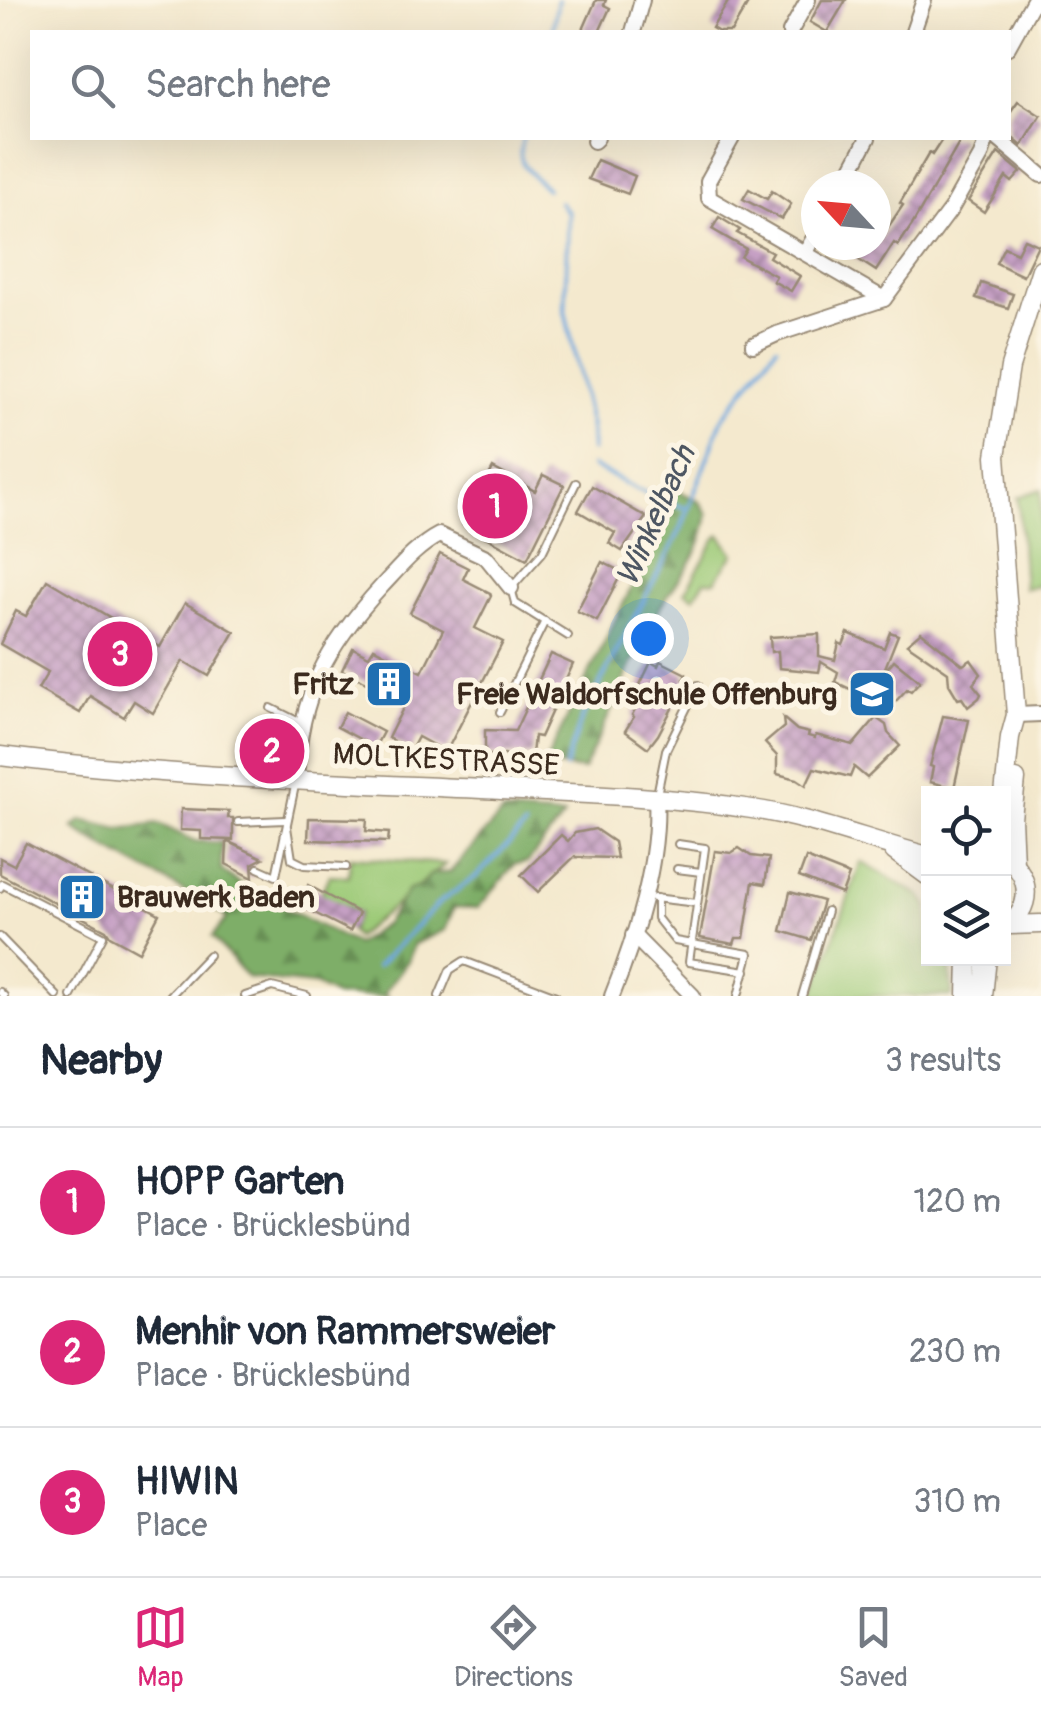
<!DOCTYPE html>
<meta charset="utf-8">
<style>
:root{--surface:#fff;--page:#f2f2f3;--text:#1f2937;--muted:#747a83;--line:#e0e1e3;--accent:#db2777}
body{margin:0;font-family:Pangolin,sans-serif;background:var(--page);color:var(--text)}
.controls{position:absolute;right:30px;bottom:30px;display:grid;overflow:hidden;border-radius:0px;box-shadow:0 10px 40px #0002}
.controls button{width:90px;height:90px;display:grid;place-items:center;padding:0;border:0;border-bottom:2px solid var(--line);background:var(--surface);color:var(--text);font:50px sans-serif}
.compass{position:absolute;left:801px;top:170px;width:90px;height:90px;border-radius:50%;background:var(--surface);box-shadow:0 10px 40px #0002;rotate:296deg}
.you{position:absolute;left:648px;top:638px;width:35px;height:35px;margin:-25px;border:8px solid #fff;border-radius:50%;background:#1a73e8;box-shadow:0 0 0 15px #1a73e833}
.badge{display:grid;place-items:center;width:65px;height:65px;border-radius:50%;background:var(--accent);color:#fff;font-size:32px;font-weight:700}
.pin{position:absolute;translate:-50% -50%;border:5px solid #fff;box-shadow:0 2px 10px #0006}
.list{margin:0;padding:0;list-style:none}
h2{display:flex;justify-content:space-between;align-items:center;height:130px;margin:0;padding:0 40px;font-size:42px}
h2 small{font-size:32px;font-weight:400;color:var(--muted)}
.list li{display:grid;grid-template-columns:65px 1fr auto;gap:30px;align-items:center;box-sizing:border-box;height:150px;padding:0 40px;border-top:2px solid var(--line)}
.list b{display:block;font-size:38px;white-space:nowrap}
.list p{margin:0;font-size:32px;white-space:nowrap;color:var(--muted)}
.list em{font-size:32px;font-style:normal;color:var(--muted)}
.icon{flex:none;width:55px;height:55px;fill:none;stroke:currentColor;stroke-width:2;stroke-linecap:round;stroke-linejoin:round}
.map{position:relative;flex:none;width:1041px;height:996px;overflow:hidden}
.search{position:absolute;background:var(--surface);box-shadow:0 10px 40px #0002;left:30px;right:30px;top:30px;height:110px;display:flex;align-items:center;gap:25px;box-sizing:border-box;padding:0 35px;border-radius:0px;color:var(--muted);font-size:38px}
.sheet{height:580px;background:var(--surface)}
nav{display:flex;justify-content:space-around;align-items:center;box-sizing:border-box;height:140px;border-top:2px solid var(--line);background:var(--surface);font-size:28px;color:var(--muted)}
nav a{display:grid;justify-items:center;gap:5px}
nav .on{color:var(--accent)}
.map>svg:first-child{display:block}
.green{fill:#9dca78;stroke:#6c7a4b;stroke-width:2.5}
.forest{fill:url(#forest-firs);stroke:#5c6c43;stroke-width:2.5}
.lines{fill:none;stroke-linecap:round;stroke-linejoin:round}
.stream{stroke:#6fa9df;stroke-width:4}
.building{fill:url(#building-cross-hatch)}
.service-casing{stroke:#988a76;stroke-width:10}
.minor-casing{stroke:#988a76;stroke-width:18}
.tertiary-casing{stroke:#988a76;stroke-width:21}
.service{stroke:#fff;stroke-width:6}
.minor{stroke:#fff;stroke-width:14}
.tertiary{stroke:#fff;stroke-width:18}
.labels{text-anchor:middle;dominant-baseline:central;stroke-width:10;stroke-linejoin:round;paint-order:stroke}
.poi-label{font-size:30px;font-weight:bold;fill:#3b2a1e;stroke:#fcf5e5;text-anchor:end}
.street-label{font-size:30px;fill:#3b2a1e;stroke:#fcf5e5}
.water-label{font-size:32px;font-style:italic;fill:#4d5662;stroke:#fcf5e5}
</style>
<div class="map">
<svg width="1041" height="996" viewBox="0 0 1041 996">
<defs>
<pattern id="forest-firs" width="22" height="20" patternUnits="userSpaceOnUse" patternTransform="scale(2.5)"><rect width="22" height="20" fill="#7eae68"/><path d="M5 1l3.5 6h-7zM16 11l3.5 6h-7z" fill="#688e55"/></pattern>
<pattern id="building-cross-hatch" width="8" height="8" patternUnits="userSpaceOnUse" patternTransform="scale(2.5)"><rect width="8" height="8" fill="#c6a0c5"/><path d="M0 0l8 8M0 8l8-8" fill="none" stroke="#a2839f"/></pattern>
</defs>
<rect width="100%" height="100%" fill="#fcf5e5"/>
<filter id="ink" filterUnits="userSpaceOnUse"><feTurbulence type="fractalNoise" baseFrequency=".01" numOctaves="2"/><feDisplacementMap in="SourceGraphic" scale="20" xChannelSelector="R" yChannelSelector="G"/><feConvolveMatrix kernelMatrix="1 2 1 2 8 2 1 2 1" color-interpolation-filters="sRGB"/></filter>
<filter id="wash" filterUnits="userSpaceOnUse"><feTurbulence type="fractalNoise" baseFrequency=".0048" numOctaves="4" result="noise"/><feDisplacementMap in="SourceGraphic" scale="40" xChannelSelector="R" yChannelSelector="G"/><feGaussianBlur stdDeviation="2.25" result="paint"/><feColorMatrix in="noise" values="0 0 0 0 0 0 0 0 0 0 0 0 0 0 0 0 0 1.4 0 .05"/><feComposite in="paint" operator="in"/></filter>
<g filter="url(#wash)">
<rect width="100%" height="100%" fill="#f4e9ce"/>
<g class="green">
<path d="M1041 489V586L1024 588 1018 497Z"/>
<path d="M720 535 734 554 715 581H705L694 597 685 592 716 538Z"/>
<path d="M350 857 446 864 356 937 350 931 359 913 321 894 329 875 349 876Z"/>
<path d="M861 862 921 896 928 906V958L949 959 952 996H813Z"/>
</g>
<g class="forest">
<path d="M670 486 700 502 708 514C699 566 673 580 652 622 627 671 608 721 583 770L544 765 664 521Z"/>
<path d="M503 812 564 816 528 862 515 864 478 908 454 907 445 930 414 944 408 961 384 993 387 996H336L314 985 248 978 212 937 227 918C178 884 123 861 73 828L82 820 119 829 159 824 195 841 222 843 221 870C242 885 260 902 284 888L277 904 356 944 385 924 408 890 419 887 431 874 450 872Z"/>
</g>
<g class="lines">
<g class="stream">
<path d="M552 32 558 0"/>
<path d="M523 138C514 165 529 171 547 189"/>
<path d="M559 202 568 213 565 311 591 428 592 450"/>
<path d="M592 466 636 489 688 509"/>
<path d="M565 768 582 718 681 529 722 419 777 346"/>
<path d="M377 966 440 902 477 876 525 827"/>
</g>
</g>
<g id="blocks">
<g class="building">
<path d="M596 0H606L604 5 610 8 599 32H582Z"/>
<path d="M729 0H750L731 32H719L712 28Z"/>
<path d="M822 0H846L827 32 810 22Z"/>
<path d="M1018 101 1041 116 1022 146 1008 134V115Z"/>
<path d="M943 138H962L912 225 898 246 894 243 876 271 836 245H876L903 205 900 203 929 153 932 155Z"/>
<path d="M998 153 1021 172 1012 182 1006 177 984 212 968 201Z"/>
<path d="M597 160 635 176 628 194 588 179Z"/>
<path d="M749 189 767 199 772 191 791 204 782 219 743 199Z"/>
<path d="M719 217 740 230 737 233 772 252 769 257 800 276 791 291 773 281 776 276 741 257 746 249 712 229Z"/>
<path d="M1024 239 1038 245 1023 276 996 263 1004 247 1017 253Z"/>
<path d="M981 283 1013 294 1008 308 976 298Z"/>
<path d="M493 468 535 491 543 475 564 485 527 559 463 525Z"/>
<path d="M592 486 646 517 622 551 609 543 615 533 578 511Z"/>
<path d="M440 554 468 568 463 579 490 593 491 596 475 628 503 642 446 752 418 737 411 750 388 738 406 702 342 670 353 648 369 656 374 648 422 672 443 630 410 613Z"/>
<path d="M602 562 622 572 597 621 577 611Z"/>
<path d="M47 580 160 647 185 603 235 632 209 676 183 661 153 713 134 701 124 717 90 696 80 713 38 689 48 672 0 644 16 611 26 616Z"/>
<path d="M890 632 898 635 883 673 894 660 920 681 911 691 907 689 895 702 869 680 863 695 835 682 838 672 821 662 819 672 779 668 778 651 771 652 770 637 819 634V656L835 660 839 643 843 645 848 633 884 648Z"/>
<path d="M921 632 963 665 971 660 981 674 973 684 981 694 979 698 968 707 962 698 958 699 949 684 948 672 907 644Z"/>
<path d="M551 654 573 664 540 737 534 736 532 755H485V730L515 731Z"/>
<path d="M660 661 686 674 684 679 687 680 658 735 648 748 625 731 634 717 632 715 643 694 637 691 651 662 658 666Z"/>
<path d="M345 712 383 732 375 747 337 727Z"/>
<path d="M943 716 969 720 954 788 930 782 933 767 930 766Z"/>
<path d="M783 718 797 730 809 733 808 736 815 738 816 735 853 745 876 718 886 725 888 733 900 746 867 778 854 767 850 777 814 768 806 785 797 779 777 774V756L765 743 784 727Z"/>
<path d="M181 809 229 811 228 818H233V840L201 839V831L180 830Z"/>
<path d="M309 818 367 819 366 831 389 833 388 842 308 840Z"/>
<path d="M595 829 614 842 617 858 574 857 538 892 521 875 561 835 568 841 575 833Z"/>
<path d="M227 841 263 858 252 864 253 878 226 864Z"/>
<path d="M26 843 159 914 139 952 110 936 106 930 0 874V858L14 865Z"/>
<path d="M739 848 751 856 769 858 765 884 753 882 744 938H736L734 944 700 938 715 851 731 853Z"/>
<path d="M806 858 849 875 842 894 799 877Z"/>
<path d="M308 885 359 913 350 931 301 906Z"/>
<path d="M790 892 823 901 811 940 781 931Z"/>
</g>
</g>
</g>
<g filter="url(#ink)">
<use href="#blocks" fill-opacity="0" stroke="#988a76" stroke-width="2.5"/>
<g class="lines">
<g class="service-casing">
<g id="service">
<path d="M568 636 515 603 511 588 542 553 576 483"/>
<path d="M271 708 301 723"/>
<path d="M500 712 545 621"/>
<path d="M657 795 666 750 698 685"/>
<path d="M238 822 286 820"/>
<path d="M287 827 292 859 304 865 346 867"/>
<path d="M678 844 705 848 689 962 746 971"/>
<path d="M258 868 276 876 296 781"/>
<path d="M677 869 701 872"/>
<path d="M0 888 2 884 103 936 71 996"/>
<path d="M654 898 697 903"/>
<path d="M657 898V918L675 941 749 954 738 996"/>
<path d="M0 937 57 996"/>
<path d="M0 992 4 996"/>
<path d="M170 996 209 955"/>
<path d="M245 996 272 987 307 996"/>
<path d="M439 996 450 970 464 961 556 996"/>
<path d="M802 996 827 911"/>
</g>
</g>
<g class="minor-casing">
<g id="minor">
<path d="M633 32 642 0"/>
<path d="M790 32 808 0"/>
<path d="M913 32 924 0"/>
<path d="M1008 47 1034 0"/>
<path d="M732 138 708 181 709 198 884 299"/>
<path d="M997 138 1041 175"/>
<path d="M594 141 597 138"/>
<path d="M843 185 868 138"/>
<path d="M806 252 816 234"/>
<path d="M753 345 777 334 884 299 951 209 981 156 987 138"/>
<path d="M1016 715 1041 714"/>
<path d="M296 780C299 696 326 647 382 586 400 567 416 547 439 535L486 557 511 588"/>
<path d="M633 935 693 996"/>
<path d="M612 996C635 939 660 860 656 798"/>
</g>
</g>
<g class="tertiary-casing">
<g id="tertiary">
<path d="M0 756C166 777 334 782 501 790 585 794 669 796 752 809 813 818 869 841 928 856"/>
<path d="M1004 795 1010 737 1016 715 996 456 1010 367 1041 269"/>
<path d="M894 851 928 876"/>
<path d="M1014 863 1012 819 1016 779"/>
<path d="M1009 925 1041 924"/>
<path d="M1004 927C1033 911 1033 874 1004 857"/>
<path d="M967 996 968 958"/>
<path d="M983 996 987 958"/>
</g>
</g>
<use href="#service" class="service"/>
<use href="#minor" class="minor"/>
<use href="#tertiary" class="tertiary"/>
</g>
</g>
<defs>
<g id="building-square" transform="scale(2.5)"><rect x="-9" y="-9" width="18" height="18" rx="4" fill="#1f6fb2" stroke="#fcf5e5"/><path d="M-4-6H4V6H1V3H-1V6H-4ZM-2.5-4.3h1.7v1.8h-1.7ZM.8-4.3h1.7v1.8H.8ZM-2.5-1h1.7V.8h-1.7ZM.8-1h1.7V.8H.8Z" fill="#fff"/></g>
<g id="school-square" transform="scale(2.5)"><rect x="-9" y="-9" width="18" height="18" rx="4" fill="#1f6fb2" stroke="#fcf5e5"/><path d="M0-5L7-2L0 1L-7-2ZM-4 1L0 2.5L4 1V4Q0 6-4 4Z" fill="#fff"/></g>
</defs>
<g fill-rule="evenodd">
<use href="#building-square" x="389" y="684"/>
<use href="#school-square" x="872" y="694"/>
<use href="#building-square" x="82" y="897"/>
</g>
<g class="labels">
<g class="poi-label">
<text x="354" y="684">Fritz</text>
<text x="837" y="694">Freie Waldorfschule Offenburg</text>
<text x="117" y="897" text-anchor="start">Brauwerk Baden</text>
</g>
<g class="street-label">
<text transform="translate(446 760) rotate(3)">MOLTKESTRASSE</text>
</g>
<g class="water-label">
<text transform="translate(656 516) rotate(-66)">Winkelbach</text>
</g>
</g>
</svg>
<div class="controls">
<button><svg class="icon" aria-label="locate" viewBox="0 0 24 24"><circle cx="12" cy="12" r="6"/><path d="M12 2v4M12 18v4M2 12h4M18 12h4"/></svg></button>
<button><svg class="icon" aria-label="layers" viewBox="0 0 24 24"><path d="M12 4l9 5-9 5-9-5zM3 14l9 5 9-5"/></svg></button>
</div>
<svg class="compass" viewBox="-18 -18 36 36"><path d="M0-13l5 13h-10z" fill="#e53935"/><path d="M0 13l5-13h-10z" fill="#747a83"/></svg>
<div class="you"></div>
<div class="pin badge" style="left:495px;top:506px">1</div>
<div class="pin badge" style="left:272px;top:751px">2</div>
<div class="pin badge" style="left:120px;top:654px">3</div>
<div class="search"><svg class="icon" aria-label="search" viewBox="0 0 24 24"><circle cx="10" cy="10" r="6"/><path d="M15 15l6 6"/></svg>Search here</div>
</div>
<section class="sheet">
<h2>Nearby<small>3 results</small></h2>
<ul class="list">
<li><span class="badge">1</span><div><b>HOPP Garten</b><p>Place · Brücklesbünd</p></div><em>120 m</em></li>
<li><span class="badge">2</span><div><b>Menhir von Rammersweier</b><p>Place · Brücklesbünd</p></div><em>230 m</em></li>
<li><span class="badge">3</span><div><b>HIWIN</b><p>Place</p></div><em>310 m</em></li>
</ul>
</section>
<nav>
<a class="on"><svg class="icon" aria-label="map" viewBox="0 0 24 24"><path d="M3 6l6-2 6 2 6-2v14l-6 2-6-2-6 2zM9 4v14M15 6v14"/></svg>Map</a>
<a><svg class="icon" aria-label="directions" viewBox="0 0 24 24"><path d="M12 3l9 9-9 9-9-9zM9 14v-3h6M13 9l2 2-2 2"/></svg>Directions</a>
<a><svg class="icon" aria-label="saved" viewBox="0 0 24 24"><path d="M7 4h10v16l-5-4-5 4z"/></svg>Saved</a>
</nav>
